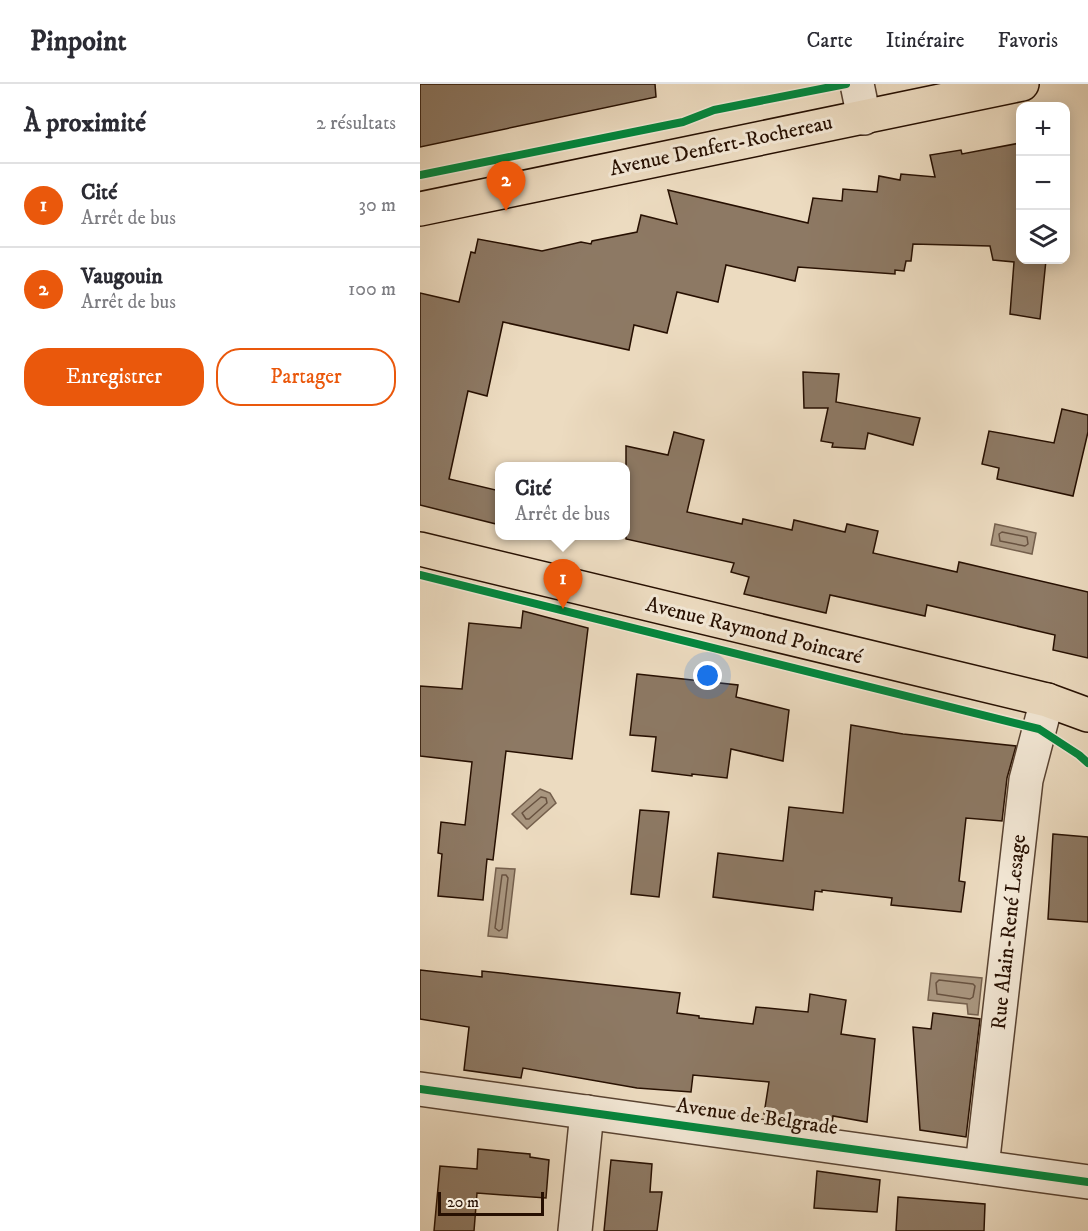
<!DOCTYPE html>
<html lang="fr">
<meta charset="utf-8">
<style>
:root{--surface:#fff;--page:#f7f7f7;--text:#2b2b33;--muted:#7c7c81;--line:#e1e1e2;--accent:#ea580c}
body{margin:0;font-family:"IM FELL DW Pica",serif;background:var(--page);color:var(--text)}
.controls{position:absolute;right:18px;top:18px;display:grid;overflow:hidden;border-radius:12px;box-shadow:0 3px 15px #0003}
.controls button{width:54px;height:54px;display:grid;place-items:center;padding:0;border:0;border-bottom:2px solid var(--line);background:var(--surface);color:var(--text);font:30px sans-serif}
.scale{position:absolute;left:18px;bottom:15px;width:106px;box-sizing:border-box;padding-left:6px;border:3px solid #260f01;border-top:0;font-size:16px;line-height:21px;white-space:nowrap;color:#260f01;-webkit-text-stroke:4px #f3e8d6;paint-order:stroke}
.you{position:absolute;left:288px;top:592px;width:21px;height:21px;margin:-15px;border:4px solid #fff;border-radius:50%;background:#1a73e8;box-shadow:0 0 0 9px #1a73e833}
.badge{display:grid;place-items:center;width:39px;height:39px;border-radius:50%;background:var(--accent);color:#fff;font-size:20px;font-weight:700}
.pin{position:absolute;translate:-50% -50px;filter:drop-shadow(0 2px 3px #0008)}
.pin::after{content:'';position:absolute;top:32px;width:21px;height:18px;background:inherit;clip-path:polygon(0 0,100% 0,50% 100%)}
.popup{position:absolute;left:75px;top:378px;width:135px;height:78px;box-sizing:border-box;display:grid;place-content:center;border-radius:12px;background:var(--surface);filter:drop-shadow(0 2px 4px #0005);font-size:20px;white-space:nowrap;color:var(--muted)}
.popup b{font-size:22px;color:var(--text)}
.popup::after{content:'';position:absolute;left:50%;top:100%;margin-left:-12px;border:12px solid transparent;border-top-color:var(--surface)}
.list{margin:0;padding:0;list-style:none}
h2{display:flex;justify-content:space-between;align-items:center;height:78px;margin:0;padding:0 24px;font-size:26px}
h2 small{font-size:20px;font-weight:400;color:var(--muted)}
.list li{display:grid;grid-template-columns:39px 1fr auto;gap:18px;align-items:center;box-sizing:border-box;height:84px;padding:0 24px;border-top:2px solid var(--line)}
.list b{display:block;font-size:22px;white-space:nowrap}
.list p{margin:0;font-size:20px;white-space:nowrap;color:var(--muted)}
.list em{font-size:20px;font-style:normal;color:var(--muted)}
.actions{display:flex;gap:12px;padding:18px 24px}
.actions a{flex:1;padding:14px 0;border:2px solid var(--accent);border-radius:24px;text-align:center;font-size:21px;color:var(--accent)}
.actions .main{background:var(--accent);color:#fff}
.icon{flex:none;width:33px;height:33px;fill:none;stroke:currentColor;stroke-width:2;stroke-linecap:round;stroke-linejoin:round}
.map{position:relative;flex:none;width:668px;height:1147px;overflow:hidden}
header{display:flex;align-items:center;gap:36px;box-sizing:border-box;height:84px;padding:0 30px;background:var(--surface);border-bottom:2px solid var(--line)}
header strong{font-size:28px}
nav{display:flex;gap:33px;margin-inline-start:auto;font-size:21px}
main{display:flex}
aside{flex:1;background:var(--surface)}
.map>svg:first-child{display:block}
.water{fill:#a9967f;stroke:#75604d;stroke-width:1.5}
.lines{fill:none;stroke-linecap:round;stroke-linejoin:round}
.shore{stroke:#685240;stroke-width:1.5}
.building{fill:#8d7964;stroke:#260f01;stroke-width:1.5}
.minor-casing{stroke:#584231;stroke-width:36}
.major-casing{stroke:#260f01;stroke-width:36}
.minor{stroke:#f3e8d6;stroke-width:33}
.major{stroke:#ecdbc0;stroke-width:33}
.cycleway-casing{stroke:#f3e8d6;stroke-width:11}
.cycleway{stroke:#00873e;stroke-width:8}
.labels{text-anchor:middle;dominant-baseline:central;stroke-width:6;stroke-linejoin:round;paint-order:stroke}
.street-label{font-size:21px;fill:#260f01;stroke:#f3e8d6}
</style>
<header>
<strong>Pinpoint</strong>
<nav><a>Carte</a><a>Itinéraire</a><a>Favoris</a></nav>
</header>
<main>
<aside>
<h2>À proximité<small>2 résultats</small></h2>
<ul class="list">
<li><span class="badge">1</span><div><b>Cité</b><p>Arrêt de bus</p></div><em>30 m</em></li>
<li><span class="badge">2</span><div><b>Vaugouin</b><p>Arrêt de bus</p></div><em>100 m</em></li>
</ul>
<div class="actions"><a class="main">Enregistrer</a><a>Partager</a></div>
</aside>
<div class="map">
<svg width="668" height="1147" viewBox="0 0 668 1147">
<rect width="100%" height="100%" fill="#ecdbc0"/>
<filter id="stains"><feTurbulence type="fractalNoise" baseFrequency=".00333" numOctaves="4"/><feColorMatrix values="0 0 0 0 .2 0 0 0 0 .09 0 0 0 0 .02 0 0 0 .5 -.17"/></filter>
<radialGradient id="worn" r=".72"><stop offset=".6" stop-color="#630" stop-opacity="0"/><stop offset="1" stop-color="#630" stop-opacity=".3"/></radialGradient>
<g class="water">
<path d="M575 440 616 449 612 470 571 461Z"/>
<path d="M120 705 130 709 136 719 107 745 92 730Z"/>
<path d="M76 784 95 785 87 854 68 852Z"/>
<path d="M511 889 562 894 558 931 548 930 547 920 508 916Z"/>
</g>
<g class="lines">
<g class="shore">
<path d="M582 448 607 453 608 460 605 462 580 457 579 450Z"/>
<path d="M121 713 126 714 127 719 109 735H106L102 729Z"/>
<path d="M82 791H86L88 794 82 845 79 847 75 844Z"/>
<path d="M519 896 553 900 555 902 553 913 550 915 517 910 516 899Z"/>
</g>
</g>
<g class="building">
<path d="M0 0H235L236 13 0 63Z"/>
<path d="M600 59V176H626L620 235 590 230 594 178 573 176 570 162 493 160 491 177H486L484 187 475 186V190L378 183 375 197 306 181 298 218 257 208 247 249 214 241 209 266 83 238 67 312 48 307 29 395 80 407V441L0 421V209L39 218 51 168 55 169 58 155 122 167 161 158 171 160 172 157 217 148 221 131 257 140 248 106 388 139 393 114 422 117 423 105 457 108 459 92 480 96 481 90 515 93 510 71 541 66 542 70Z"/>
<path d="M383 288 419 290 416 318 500 334 493 361 448 349 445 365 412 363 413 359 401 357 408 324H384Z"/>
<path d="M642 325 668 331V348L653 412 577 395 579 384 562 380 569 347 634 359Z"/>
<path d="M254 348 284 356 267 428 322 440 323 435 372 446 374 436 425 448 427 440 458 447 453 469 537 488 539 478 668 508V574L633 566 635 551 507 521 505 532 410 511 406 529 324 510 329 493 311 488 314 479 206 455V362L248 371Z"/>
<path d="M103 527 168 544 152 675 86 667 73 776 67 775 63 816 18 812 22 770 18 769 21 738 45 741 52 678 0 672V602L42 605 49 539 101 544Z"/>
<path d="M217 590 318 601 316 613 369 626 363 677 311 665 307 694 272 690V692L232 687 236 653 210 651Z"/>
<path d="M431 641 483 650 596 662 587 694 582 737 546 734 539 797 545 798 541 828 471 821 472 814 402 806V808L395 807 393 826 293 813 298 769 363 777 369 723 423 729Z"/>
<path d="M220 726 249 728 239 813 211 810Z"/>
<path d="M633 750 668 753V838L628 835Z"/>
<path d="M0 886 62 893V887L260 909 257 929 279 932V934L333 940 336 923 388 928 390 910 426 916 421 950 455 955 447 1038 413 1032 412 1041 344 1030 349 998 273 991 271 1008 217 1004 103 984 101 994 44 986 49 943 0 935Z"/>
<path d="M513 929 560 935 546 1053 500 1046 493 943 511 945Z"/>
<path d="M58 1065 110 1070V1073L129 1076 126 1114 57 1109 54 1147H14L20 1082 57 1085Z"/>
<path d="M191 1076 232 1080 230 1108H242L237 1147H184Z"/>
<path d="M397 1087 460 1096 457 1128 394 1124Z"/>
<path d="M478 1113 565 1120 564 1147H476Z"/>
</g>
<g class="lines">
<g class="minor-casing">
<g id="minor">
<path d="M437 0 444 34"/>
<path d="M0 1005 668 1098"/>
<path d="M562 1083 606 696 627 616"/>
<path d="M155 1147 167 1028"/>
</g>
</g>
<g class="major-casing">
<g id="major">
<path d="M0 125 602 0"/>
<path d="M0 465 627 616 668 631"/>
</g>
</g>
<use href="#minor" class="minor"/>
<use href="#major" class="major"/>
<g class="cycleway-casing">
<g id="cycleway">
<path d="M0 91 263 38 294 26 426 0"/>
<path d="M0 491 619 645 659 671 668 679"/>
<path d="M0 1005 668 1098"/>
</g>
</g>
<use href="#cycleway" class="cycleway"/>
</g>
<g class="labels">
<g class="street-label">
<text transform="translate(301 62) rotate(-12)">Avenue Denfert-Rochereau</text>
<text transform="translate(334 547) rotate(14)">Avenue Raymond Poincaré</text>
<text transform="translate(589 848) rotate(-84)">Rue Alain-René Lesage</text>
<text transform="translate(337 1033) rotate(8)">Avenue de Belgrade</text>
</g>
</g>
<rect width="100%" height="100%" filter="url(#stains)"/>
<rect width="100%" height="100%" fill="url(#worn)"/>
</svg>
<div class="controls">
<button>+</button>
<button>−</button>
<button><svg class="icon" aria-label="layers" viewBox="0 0 24 24"><path d="M12 4l9 5-9 5-9-5zM3 14l9 5 9-5"/></svg></button>
</div>
<div class="scale">20 m</div>
<div class="you"></div>
<div class="pin badge" style="left:143px;top:525px">1</div>
<div class="popup"><b>Cité</b>Arrêt de bus</div>
<div class="pin badge" style="left:86px;top:127px">2</div>
</div>
</main>
